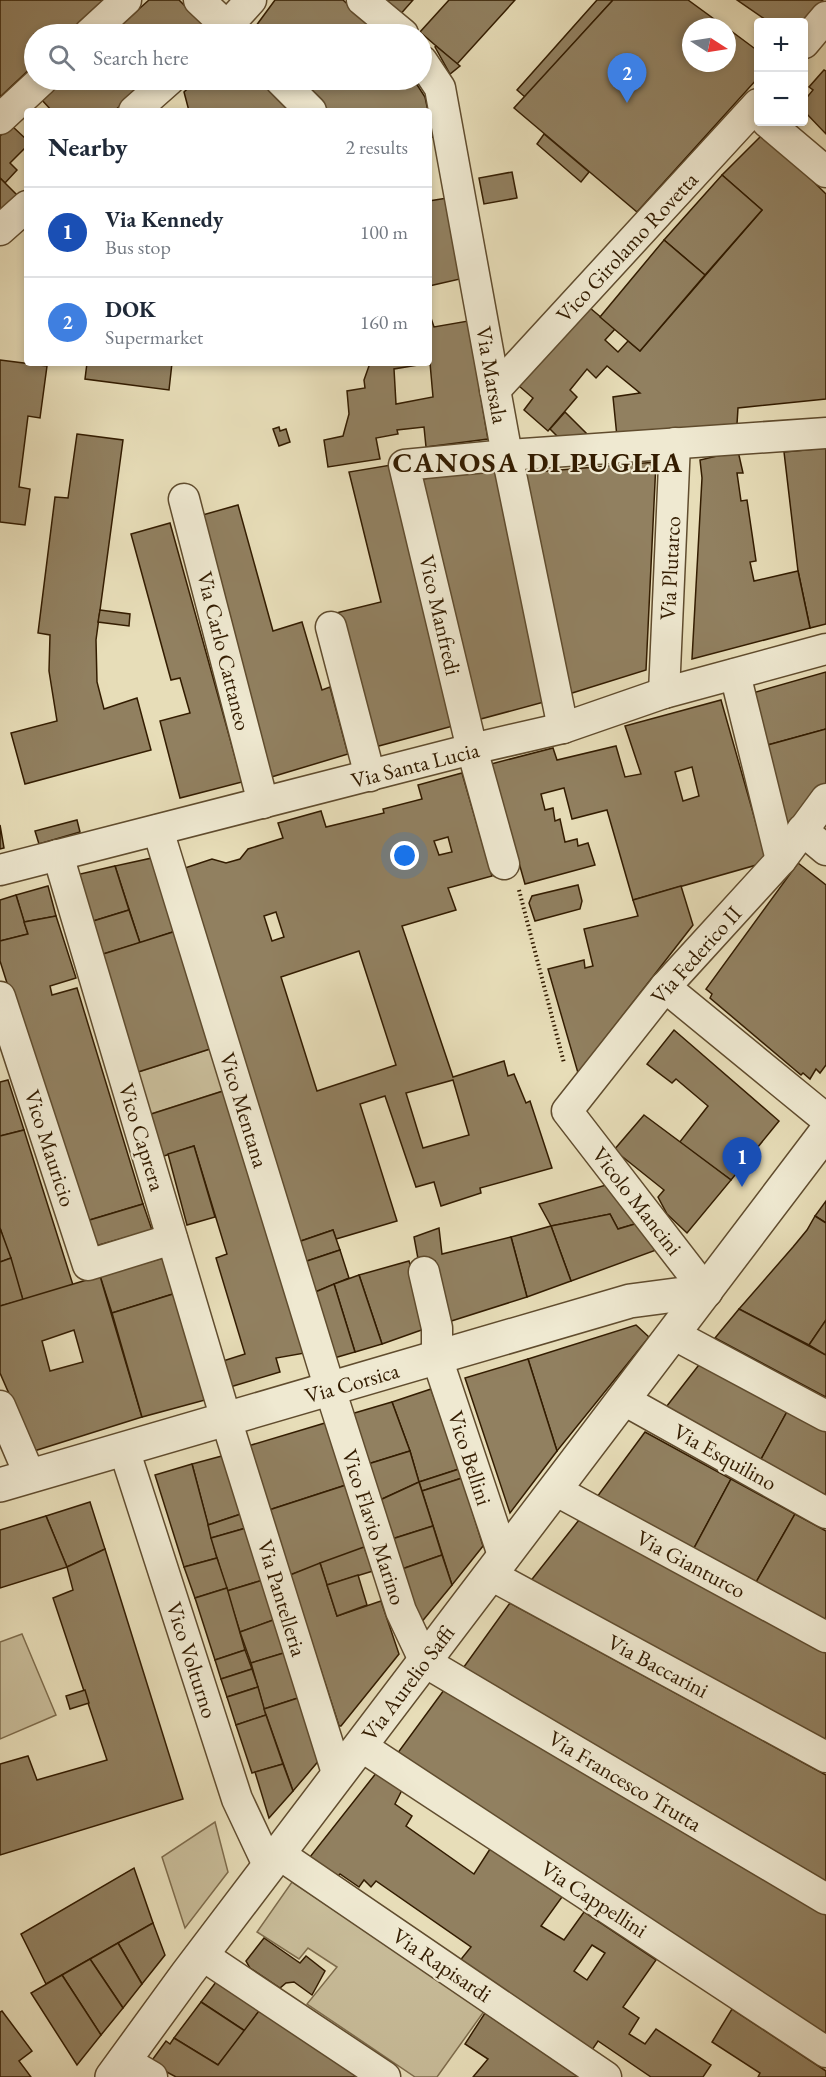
<!DOCTYPE html>
<meta charset="utf-8">
<style>
:root{--surface:#fff;--page:#f2f2f3;--text:#1f2937;--muted:#747a83;--line:#e0e1e3;--accent:#d93025}
body{margin:0;font-family:"EB Garamond",serif;background:var(--page);color:var(--text)}
.controls{position:absolute;right:18px;top:18px;display:grid;overflow:hidden;border-radius:6px;box-shadow:0 3px 9px #0003}
.controls button{width:54px;height:54px;display:grid;place-items:center;padding:0;border:0;border-bottom:2px solid var(--line);background:var(--surface);color:var(--text);font:30px sans-serif}
.compass{position:absolute;left:682px;top:18px;width:54px;height:54px;border-radius:50%;background:var(--surface);box-shadow:0 3px 9px #0003;rotate:102deg}
.you{position:absolute;left:405px;top:856px;width:21px;height:21px;margin:-15px;border:4px solid #fff;border-radius:50%;background:#1a73e8;box-shadow:0 0 0 9px #1a73e833}
.badge{display:grid;place-items:center;width:39px;height:39px;border-radius:50%;background:var(--accent);color:#fff;font-size:20px;font-weight:700}
.pin{position:absolute;translate:-50% -50px;filter:drop-shadow(0 2px 3px #0008)}
.pin::after{content:'';position:absolute;top:32px;width:21px;height:18px;background:inherit;clip-path:polygon(0 0,100% 0,50% 100%)}
.list{margin:0;padding:0;list-style:none}
h2{display:flex;justify-content:space-between;align-items:center;height:78px;margin:0;padding:0 24px;font-size:26px}
h2 small{font-size:20px;font-weight:400;color:var(--muted)}
.list li{display:grid;grid-template-columns:39px 1fr auto;gap:18px;align-items:center;box-sizing:border-box;height:90px;padding:0 24px;border-top:2px solid var(--line)}
.list b{display:block;font-size:22px;white-space:nowrap}
.list p{margin:0;font-size:20px;white-space:nowrap;color:var(--muted)}
.list em{font-size:20px;font-style:normal;color:var(--muted)}
.icon{flex:none;width:33px;height:33px;fill:none;stroke:currentColor;stroke-width:2;stroke-linecap:round;stroke-linejoin:round}
.map{position:relative;flex:none;width:826px;height:2077px;overflow:hidden}
.search{position:absolute;background:var(--surface);box-shadow:0 3px 9px #0003;left:24px;top:24px;width:408px;height:66px;display:flex;align-items:center;gap:15px;box-sizing:border-box;padding:0 21px;border-radius:33px;color:var(--muted);font-size:22px}
.panel{position:absolute;background:var(--surface);box-shadow:0 3px 9px #0003;left:24px;top:108px;width:408px;height:258px;border-radius:6px}
.map>svg:first-child{display:block}
.green{fill:#c8bc99;stroke:#7e6c4c;stroke-width:1.5}
.building{fill:#918060;stroke:#331c00;stroke-width:1.5;fill-rule:evenodd}
.lines{fill:none;stroke-linecap:round;stroke-linejoin:round}
.minor-casing{stroke:#604c2e;stroke-width:33}
.tertiary-casing{stroke:#604c2e;stroke-width:36}
.path{stroke:#331c00;stroke-width:4;stroke-dasharray:1.5 3;stroke-linecap:butt}
.minor{stroke:#efe9d1;stroke-width:30}
.tertiary{stroke:#efe9d1;stroke-width:33}
.labels{text-anchor:middle;dominant-baseline:central;stroke-width:4.5;stroke-linejoin:round;paint-order:stroke}
.street-label{font-size:22px;fill:#331c00;stroke:#efe9d1}
.district-label{font-size:28px;font-weight:bold;letter-spacing:1.5px;fill:#331c00;stroke:#efe9d1}
</style>
<div class="map">
<svg width="826" height="2077" viewBox="0 0 826 2077">
<rect width="100%" height="100%" fill="#e7ddb8"/>
<filter id="stains"><feTurbulence type="fractalNoise" baseFrequency=".00333" numOctaves="4"/><feColorMatrix values="0 0 0 0 .2 0 0 0 0 .09 0 0 0 0 .02 0 0 0 .5 -.17"/></filter>
<radialGradient id="worn" r=".72"><stop offset=".6" stop-color="#630" stop-opacity="0"/><stop offset="1" stop-color="#630" stop-opacity=".3"/></radialGradient>
<g class="green">
<path d="M210 1049 223 1091 148 1115 135 1073Z"/>
<path d="M22 1634 56 1715 0 1739V1642Z"/>
<path d="M215 1822 228 1872 185 1928 162 1857Z"/>
<path d="M292 1882 485 2010 437 2077H415L307 2004 337 1967 308 1948 299 1959 257 1932Z"/>
</g>
<g class="building">
<path d="M0 0H106L68 34H34V65L0 97Z"/>
<path d="M149 0H179L208 29 202 34H111Z"/>
<path d="M275 0H343L379 34H257L253 30Z"/>
<path d="M378 0H413L398 17Z"/>
<path d="M449 0H515L457 64 420 32Z"/>
<path d="M597 0H613L525 97 517 90Z"/>
<path d="M613 0H688L725 27H691V63H727V28L758 51 757 79 637 212 514 108Z"/>
<path d="M737 0H823L804 23 769 22Z"/>
<path d="M436 46 460 66 450 74 435 47Z"/>
<path d="M824 70 826 71V134L804 111V101L813 90 809 87Z"/>
<path d="M62 80H150L114 111H52L41 99Z"/>
<path d="M197 80H260L288 107 283 111H189L184 92Z"/>
<path d="M300 80H414L425 97 428 111H329Z"/>
<path d="M429 118 433 137 429 138Z"/>
<path d="M12 126 27 140V146L10 163 17 170 5 183 0 178V136Z"/>
<path d="M764 133 826 194V399L738 408 737 424 617 437 613 397 640 393 607 366 596 378 587 369 570 390 577 397 548 431 524 410 533 398 519 386 590 308 615 329 605 340 618 352 628 341 640 351 762 210 722 175Z"/>
<path d="M544 134 589 172 581 182 537 144Z"/>
<path d="M512 172 517 198 484 204 479 178Z"/>
<path d="M722 175 762 210 705 275 664 240Z"/>
<path d="M0 178 18 196 0 215Z"/>
<path d="M447 198 460 279 429 286V201Z"/>
<path d="M664 240 705 275 640 351 600 317Z"/>
<path d="M429 312 434 327 468 321 488 439 426 447 424 427 397 430 398 434 376 438 380 459 328 467 324 440 343 436 349 414 347 391 365 388 364 380 370 363H429ZM430 363 433 397 396 404 394 369Z"/>
<path d="M0 360 47 366 40 418 28 416 19 487 30 489 25 525 0 522Z"/>
<path d="M87 363H172L169 390 85 379Z"/>
<path d="M565 412 592 439 563 442 550 429Z"/>
<path d="M279 427 280 431 286 429 290 442 279 446 273 429Z"/>
<path d="M77 434 123 440 96 640 97 682 104 709 137 698 151 750 25 784 11 733 57 721 49 671 50 635 38 633 55 497 68 498Z"/>
<path d="M826 448V624L810 628 798 571 784 452Z"/>
<path d="M738 451 743 473H737L741 501 747 500 756 561 750 562 754 581 798 571 810 628 692 659 702 478 700 460Z"/>
<path d="M656 462 646 670 569 694 524 473Z"/>
<path d="M391 465 453 726 375 747 336 613 381 602 349 472Z"/>
<path d="M497 468 544 702 477 720 422 479Z"/>
<path d="M238 505 273 631 302 622 322 690 330 687 348 754 268 778 199 516Z"/>
<path d="M170 523 242 782 180 798 160 721 190 713 180 678 171 680 131 534Z"/>
<path d="M100 610 130 614 129 626 98 622Z"/>
<path d="M826 672V729L764 746 749 694Z"/>
<path d="M721 700 767 862 633 900 607 810 572 819 564 788 541 794 545 810 553 808 555 821 560 819 565 842 577 839 578 846 588 843 595 865 525 884 491 764 553 748 557 760 616 746 625 777 641 774 625 726ZM692 767 699 796 683 801 675 772Z"/>
<path d="M826 729V784L790 832 764 746Z"/>
<path d="M462 773 492 876 448 888 456 910 402 926 453 1077 504 1061 508 1076 514 1074 526 1103 530 1101 552 1168 480 1188 481 1193 441 1206 434 1182 416 1187 385 1096 360 1104 397 1221 336 1239 333 1230 298 1242 185 868 212 859 226 863 240 859 248 849 283 838 278 823 321 811 326 827 384 813 383 809 422 799 418 785ZM448 837 452 852 439 855 434 841ZM276 912 284 937 272 941 264 916ZM359 951 396 1065 317 1091 281 977ZM453 1080 469 1135 423 1148 406 1093Z"/>
<path d="M77 820 80 832 39 844 35 831Z"/>
<path d="M0 825 4 848 0 849Z"/>
<path d="M152 858 176 931 140 943 115 866Z"/>
<path d="M798 863 826 885V1065L820 1073 816 1069 810 1079 803 1073 801 1075 710 998 712 994 706 989Z"/>
<path d="M115 866 129 910 90 922 76 875Z"/>
<path d="M578 885 582 901 580 909 535 921 529 903 532 896Z"/>
<path d="M48 886 56 916 24 922 16 895Z"/>
<path d="M681 886 693 925 578 1073 548 969 584 960 585 968 593 966 584 929 638 916 633 900Z"/>
<path d="M16 895 28 934 0 941V900Z"/>
<path d="M129 910 140 943 100 955 90 922Z"/>
<path d="M56 916 76 978 50 986 52 995 77 988 143 1204 83 1222 0 961V941L28 934 24 922Z"/>
<path d="M176 931 210 1049 135 1073 100 955Z"/>
<path d="M674 1030 779 1121 731 1180 679 1143 708 1106 676 1079 672 1083 647 1064Z"/>
<path d="M8 1080 24 1130 0 1136V1082Z"/>
<path d="M223 1091 305 1353 276 1358 280 1372 230 1387 223 1361 245 1354 216 1258 227 1254 194 1146 161 1157 148 1115Z"/>
<path d="M644 1115 731 1180 687 1233 667 1214 658 1197 664 1190 614 1150Z"/>
<path d="M24 1130 73 1285 23 1300 0 1228V1136Z"/>
<path d="M194 1146 215 1217 187 1225 168 1154Z"/>
<path d="M606 1185 638 1223 618 1229 610 1214 551 1226 539 1204Z"/>
<path d="M826 1201V1223L815 1216Z"/>
<path d="M143 1204 152 1230 92 1247 83 1222Z"/>
<path d="M610 1214 618 1229 638 1223 659 1249 571 1281 551 1226Z"/>
<path d="M815 1216 826 1223V1320L809 1345 739 1309 793 1247 807 1230Z"/>
<path d="M551 1226 571 1281 527 1297 511 1237Z"/>
<path d="M0 1228 11 1258 0 1262Z"/>
<path d="M439 1228 442 1254 511 1237 527 1297 442 1324 435 1261 419 1264 414 1237Z"/>
<path d="M333 1230 340 1250 304 1262 298 1242Z"/>
<path d="M340 1250 349 1278 313 1293 304 1262Z"/>
<path d="M11 1258 23 1300 0 1306V1262Z"/>
<path d="M163 1258 173 1294 112 1313 100 1276Z"/>
<path d="M409 1261 430 1327 382 1344 359 1275Z"/>
<path d="M359 1275 382 1344 355 1352 334 1284Z"/>
<path d="M100 1276 142 1417 34 1451 0 1373V1306ZM74 1330 83 1362 50 1371 42 1341Z"/>
<path d="M334 1284 355 1352 334 1358 313 1293Z"/>
<path d="M173 1294 205 1400 142 1417 112 1313Z"/>
<path d="M739 1309 826 1355V1397L715 1338Z"/>
<path d="M826 1320V1355L809 1345Z"/>
<path d="M636 1325 649 1337 557 1451 528 1359Z"/>
<path d="M528 1359 557 1451 510 1513 465 1378Z"/>
<path d="M702 1361 789 1408 759 1463 663 1411Z"/>
<path d="M431 1389 459 1469 419 1482 410 1451 392 1402Z"/>
<path d="M392 1402 410 1451 368 1464 351 1414Z"/>
<path d="M789 1408 826 1428V1500L759 1463Z"/>
<path d="M325 1423 346 1485 269 1510 248 1446Z"/>
<path d="M645 1432 731 1479 693 1550 597 1497Z"/>
<path d="M410 1451 419 1482 380 1500 368 1464Z"/>
<path d="M222 1456 241 1514 208 1525 192 1464Z"/>
<path d="M192 1464 217 1558 184 1567 155 1475Z"/>
<path d="M459 1469 462 1478 422 1491 419 1482Z"/>
<path d="M462 1478 483 1546 452 1585 422 1491Z"/>
<path d="M731 1479 795 1514 755 1584 693 1550Z"/>
<path d="M419 1482 433 1526 392 1539 380 1500Z"/>
<path d="M346 1485 368 1547 290 1575 269 1510Z"/>
<path d="M90 1502 105 1549 67 1567 46 1516Z"/>
<path d="M241 1514 246 1528 211 1538 208 1525Z"/>
<path d="M795 1514 826 1531V1623L755 1584Z"/>
<path d="M46 1516 67 1567 0 1588V1530Z"/>
<path d="M579 1520 826 1652V1742L529 1583Z"/>
<path d="M433 1526 442 1555 402 1569 392 1539Z"/>
<path d="M246 1528 263 1580 227 1591 211 1538Z"/>
<path d="M364 1547 373 1571 327 1585 320 1563Z"/>
<path d="M105 1549 183 1799 0 1855V1764L28 1756 37 1780 107 1760 53 1598 73 1590 67 1567Z"/>
<path d="M442 1555 452 1585 420 1624 402 1569Z"/>
<path d="M217 1558 227 1588 195 1598 184 1567Z"/>
<path d="M320 1563 337 1616 381 1601 399 1654 341 1726H339L290 1575Z"/>
<path d="M358 1575 367 1605 337 1616 327 1585Z"/>
<path d="M263 1580 276 1619 240 1632 227 1591Z"/>
<path d="M227 1588 245 1650 215 1660 195 1598Z"/>
<path d="M510 1603 826 1775V1882L461 1671Z"/>
<path d="M276 1619 287 1652 251 1663 240 1632Z"/>
<path d="M245 1650 252 1669 221 1679 215 1660Z"/>
<path d="M287 1652 301 1697 264 1709 251 1663Z"/>
<path d="M252 1669 258 1687 227 1697 221 1679Z"/>
<path d="M258 1687 266 1715 236 1725 227 1697Z"/>
<path d="M85 1690 89 1703 70 1709 66 1696Z"/>
<path d="M444 1690 826 1915V2038L397 1754Z"/>
<path d="M301 1697 321 1758 293 1791 264 1709Z"/>
<path d="M266 1715 283 1764 252 1773 236 1725Z"/>
<path d="M283 1764 293 1791 269 1818 255 1772Z"/>
<path d="M377 1772 402 1790 395 1804 412 1816 406 1826 474 1874 490 1849 562 1897 541 1926 564 1940 584 1912 656 1960 623 2007 639 2018 629 2034 645 2044 656 2029 711 2065 703 2077H651L598 2041 590 2053 458 1963 471 1947 376 1881 371 1887 364 1880 359 1887 340 1874 334 1881 306 1862ZM592 1945 605 1953 587 1980 574 1971Z"/>
<path d="M134 1868 153 1923 46 1984 21 1934Z"/>
<path d="M153 1923 165 1955 142 1984 118 1943Z"/>
<path d="M264 1938 300 1963 306 1956 325 1971 312 1995 294 1982 286 1983 280 1988 250 1968 246 1961Z"/>
<path d="M118 1943 142 1984 123 2008 90 1959Z"/>
<path d="M90 1959 123 2008 101 2035 62 1975Z"/>
<path d="M62 1975 101 2035 77 2065 31 1993Z"/>
<path d="M219 1978 262 2007 245 2031 201 2002Z"/>
<path d="M201 2002 245 2031 218 2065 174 2038Z"/>
<path d="M262 2007 365 2077H176L150 2063 166 2041 170 2044 174 2038 218 2065Z"/>
<path d="M732 2009 826 2071V2077H758L760 2073 712 2042Z"/>
<path d="M2 2011 32 2051 19 2061 31 2077H0V2012Z"/>
<path d="M485 2013 579 2077H473L488 2059 465 2044Z"/>
</g>
<g class="lines">
<g class="minor-casing">
<g id="minor">
<path d="M199 0 235 34"/>
<path d="M362 0 403 34"/>
<path d="M89 34 126 0"/>
<path d="M220 34 251 0"/>
<path d="M804 43 826 17"/>
<path d="M422 61 440 88 507 455 563 728"/>
<path d="M280 80 311 111"/>
<path d="M134 111 169 80"/>
<path d="M0 119 42 80"/>
<path d="M767 122 826 172"/>
<path d="M0 230 27 206"/>
<path d="M495 390 758 104"/>
<path d="M184 499 263 803"/>
<path d="M331 627 370 776"/>
<path d="M735 674 781 860"/>
<path d="M664 693 675 443"/>
<path d="M158 830 330 1389 401 1611 425 1662 826 1899"/>
<path d="M802 830 826 850"/>
<path d="M58 855 226 1419 338 1776"/>
<path d="M504 864 472 749 404 465 507 455 826 433"/>
<path d="M0 870 472 749 563 728 664 693 826 649"/>
<path d="M665 987 826 1119"/>
<path d="M0 997 88 1265 172 1239"/>
<path d="M424 1272 437 1328V1358L504 1558"/>
<path d="M706 1291 567 1111 665 987 781 860 826 799"/>
<path d="M673 1334 826 1416"/>
<path d="M624 1400 826 1513"/>
<path d="M0 1406 30 1476"/>
<path d="M124 1449 237 1799 269 1867"/>
<path d="M555 1490 826 1637"/>
<path d="M491 1575 826 1757"/>
<path d="M361 1746 826 2052"/>
<path d="M279 1854 606 2077"/>
<path d="M202 1955 385 2077"/>
<path d="M123 2060 152 2077"/>
</g>
</g>
<g class="tertiary-casing">
<g id="tertiary">
<path d="M0 1485 630 1301 706 1291"/>
<path d="M112 2077 187 1974 826 1132"/>
</g>
</g>
<path class="path" d="M519 890 564 1063"/>
<use href="#minor" class="minor"/>
<use href="#tertiary" class="tertiary"/>
</g>
<g class="labels">
<g class="street-label">
<text transform="translate(627 247) rotate(-47)">Vico Girolamo Rovetta</text>
<text transform="translate(492 375) rotate(80)">Via Marsala</text>
<text transform="translate(670 568) rotate(-87)">Via Plutarco</text>
<text transform="translate(440 615) rotate(77)">Vico Manfredi</text>
<text transform="translate(224 651) rotate(76)">Via Carlo Cattaneo</text>
<text transform="translate(415 765) rotate(-14)">Via Santa Lucia</text>
<text transform="translate(696 955) rotate(-48)">Via Federico II</text>
<text transform="translate(244 1110) rotate(73)">Vico Mentana</text>
<text transform="translate(142 1137) rotate(73)">Vico Caprera</text>
<text transform="translate(50 1148) rotate(72)">Vico Mauricio</text>
<text transform="translate(637 1201) rotate(52)">Vicolo Mancini</text>
<text transform="translate(352 1383) rotate(-16)">Via Corsica</text>
<text transform="translate(725 1457) rotate(29)">Via Esquilino</text>
<text transform="translate(470 1458) rotate(72)">Vico Bellini</text>
<text transform="translate(374 1527) rotate(72)">Vico Flavio Marino</text>
<text transform="translate(691 1564) rotate(28)">Via Gianturco</text>
<text transform="translate(282 1598) rotate(73)">Via Pantelleria</text>
<text transform="translate(192 1660) rotate(72)">Vico Volturno</text>
<text transform="translate(658 1666) rotate(28)">Via Baccarini</text>
<text transform="translate(408 1683) rotate(-53)">Via Aurelio Saffi</text>
<text transform="translate(625 1781) rotate(31)">Via Francesco Trutta</text>
<text transform="translate(594 1899) rotate(33)">Via Cappellini</text>
<text transform="translate(442 1965) rotate(34)">Via Rapisardi</text>
</g>
<g class="district-label">
<text x="538" y="462">CANOSA DI PUGLIA</text>
</g>
</g>
<rect width="100%" height="100%" filter="url(#stains)"/>
<rect width="100%" height="100%" fill="url(#worn)"/>
</svg>
<div class="controls">
<button>+</button>
<button>−</button>
</div>
<svg class="compass" viewBox="-18 -18 36 36"><path d="M0-13l5 13h-10z" fill="#e53935"/><path d="M0 13l5-13h-10z" fill="#747a83"/></svg>
<div class="you"></div>
<div class="pin badge" style="left:742px;top:1187px;background:#1a4fb4">1</div>
<div class="pin badge" style="left:627px;top:103px;background:#3f7fe0">2</div>
<div class="search"><svg class="icon" aria-label="search" viewBox="0 0 24 24"><circle cx="10" cy="10" r="6"/><path d="M15 15l6 6"/></svg>Search here</div>
<section class="panel">
<h2>Nearby<small>2 results</small></h2>
<ul class="list">
<li><span class="badge" style="background:#1a4fb4">1</span><div><b>Via Kennedy</b><p>Bus stop</p></div><em>100 m</em></li>
<li><span class="badge" style="background:#3f7fe0">2</span><div><b>DOK</b><p>Supermarket</p></div><em>160 m</em></li>
</ul>
</section>
</div>
